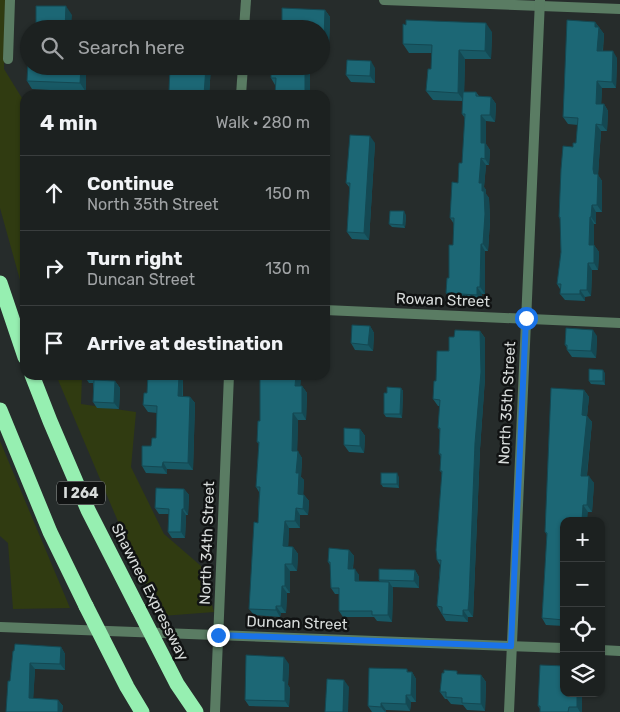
<!DOCTYPE html>
<meta charset="utf-8">
<style>
:root{--surface:#1c2120;--page:#292e2d;--text:#f1f3f6;--muted:#a0a3a5;--line:#3a3e3e}
body{margin:0;font-family:Rubik,sans-serif;background:var(--page);color:var(--text)}
.controls{position:absolute;right:15px;bottom:15px;display:grid;overflow:hidden;border-radius:10px;box-shadow:0 1px 4px #0004}
.controls button{width:45px;height:45px;display:grid;place-items:center;padding:0;border:0;border-bottom:1px solid var(--line);background:var(--surface);color:var(--text);font:25px sans-serif}
.stop{position:absolute;width:15px;height:15px;margin:-11px;border:4px solid #1a73e8;border-radius:50%;background:#fff}
.stop.end{background:#1a73e8;border-color:#fff;box-shadow:0 1px 5px #0008}
.list{margin:0;padding:0;list-style:none}
h2{display:flex;justify-content:space-between;align-items:center;height:65px;margin:0;padding:0 20px;font-size:21px}
h2 small{font-size:16px;font-weight:400;color:var(--muted)}
.list li{display:grid;grid-template-columns:32px 1fr auto;gap:15px;align-items:center;box-sizing:border-box;height:75px;padding:0 20px;border-top:1px solid var(--line)}
.list b{display:block;font-size:19px;white-space:nowrap}
.list p{margin:0;font-size:16px;white-space:nowrap;color:var(--muted)}
.list em{font-size:16px;font-style:normal;color:var(--muted)}
.icon{flex:none;width:28px;height:28px;fill:none;stroke:currentColor;stroke-width:2;stroke-linecap:round;stroke-linejoin:round}
.map{position:relative;flex:none;width:620px;height:712px;overflow:hidden}
.search{position:absolute;background:var(--surface);box-shadow:0 1px 4px #0004;left:20px;top:20px;width:310px;height:55px;display:flex;align-items:center;gap:12px;box-sizing:border-box;padding:0 18px;border-radius:28px;color:var(--muted);font-size:19px}
.panel{position:absolute;background:var(--surface);box-shadow:0 1px 4px #0004;left:20px;top:90px;width:310px;height:290px;border-radius:15px}
.map>svg:first-child{display:block}
.green{fill:#303b11}
.lines{fill:none;stroke-linecap:round;stroke-linejoin:round}
.minor{stroke:#5a7c63;stroke-width:10}
.tertiary{stroke:#5a7c63;stroke-width:10}
.motorway{stroke:#96efb1;stroke-width:15}
.motorway-bridge{stroke:#96efb1;stroke-width:15}
.wall{fill:#185965}
.shaded-wall{fill:#144852}
.building{fill:#1c6775;stroke:#144852}
.route{stroke:#1a73e8;stroke-width:6}
.labels{text-anchor:middle;dominant-baseline:central;stroke-width:5;stroke-linejoin:round;paint-order:stroke}
.shield{fill:#111313;stroke:#9ca09f;stroke-width:1}
.shield-label{font-size:14px;font-weight:bold;fill:#d8dcdb}
.street-label{font-size:15px;fill:#d8dcdb;stroke:#111313}
</style>
<div class="map">
<svg width="620" height="712" viewBox="0 0 620 712">
<rect width="100%" height="100%" fill="#262c2b"/>
<g class="green">
<path d="M0 0H5L4 69 25 103V298L0 208Z"/>
<path d="M56 375H82L81 404 136 412 131 467 164 534 201 566 214 612 162 616 136 564Z"/>
<path d="M0 441 70 608 13 609 8 543 0 536Z"/>
</g>
<g class="lines">
<g class="minor">
<path d="M384 0 620 9"/>
<path d="M8 59 10 0"/>
<path d="M325 310 620 323"/>
<path d="M0 627 564 648"/>
<path d="M601 650 620 651"/>
<path d="M509 712 540 0"/>
</g>
<g class="tertiary">
<path d="M244 29 246 0"/>
<path d="M241 95 243 66"/>
<path d="M215 712 229 375"/>
</g>
<g class="motorway">
<path d="M0 283 25 357"/>
<path d="M32 375 50 421 88 510 138 608"/>
<path d="M0 410 50 532 86 606"/>
</g>
<g class="motorway-bridge">
<path d="M86 606 127 687 142 712"/>
<path d="M138 608 177 684 196 712"/>
</g>
</g>
<g class="wall">
<path d="M325 10 330 17 329 44H321V29H284L282 25Z"/>
<path d="M595 22 604 34 603 51 617 58 616 88H602L601 104H604L608 111 607 131H601L598 175 602 181V212H596V224H594V245L599 252 598 270H592L591 296 585 297V301L565 300 560 294V289L557 284 561 252 560 219 559 217 573 147 576 143 578 125 568 124 563 117Z"/>
<path d="M492 32 491 59H465L464 92H476L479 96 491 97 496 104 495 122 486 121V144L490 150 489 165H486L484 187 486 190V194L489 198 490 221 488 251H485V294H482V302L451 299 446 293 449 278 453 245 454 224 450 218 462 163 465 118 462 114V101L433 100 426 91 431 69 432 53H409L403 44Z"/>
<path d="M29 66 84 68V72L86 75V92L32 89 27 81Z"/>
<path d="M109 66H131L130 73 113 72Z"/>
<path d="M211 66 209 95H172L169 91 170 71 167 67Z"/>
<path d="M310 67V92H314L315 95H275V85L271 78Z"/>
<path d="M375 68V83L351 82 346 75Z"/>
<path d="M375 143 369 240 352 239 347 232 350 188 346 183Z"/>
<path d="M406 215 405 228 392 227 389 224Z"/>
<path d="M370 326 374 333 373 351 355 350 351 343Z"/>
<path d="M480 331 485 338V378L480 449 473 617H468V622L446 621 437 606 440 565 437 560 442 473 440 471 441 457 439 454 440 430 438 428 440 406H438L433 399 436 381 454 337Z"/>
<path d="M597 336 596 358 572 357 567 350V348L565 345Z"/>
<path d="M605 373V385L591 384 589 381Z"/>
<path d="M85 375H108V381H115L120 388 119 409 97 408 93 402V383H89L85 377Z"/>
<path d="M148 375H196L195 380 183 379V396L190 397 195 403 193 470 167 469V474L146 473 142 466 156 438 157 413 148 412 143 405 147 393Z"/>
<path d="M260 375H301L300 386H302L307 393 306 420H298L297 451 302 458 301 477 304 480 303 495H304L309 501 308 515H300V528H289L288 547H293L298 554 297 571H290V593H287L286 613H281L280 617 254 615 249 609 258 523 259 492 256 487 259 444 257 442 260 421Z"/>
<path d="M401 388 403 391 402 418 386 417 384 414Z"/>
<path d="M584 390 589 397 587 416 592 422 587 476 594 483 592 512H588L564 521V626L546 625 542 618 547 535 545 532Z"/>
<path d="M360 429 365 436 364 453 349 452 344 445Z"/>
<path d="M399 477V488L383 487 381 484Z"/>
<path d="M184 489 189 495 188 515H186L185 538H172L168 532 169 514H159L155 508Z"/>
<path d="M349 550 354 556 353 569 359 575V581L380 582 379 580 415 570 419 577V588L392 587 393 588 392 622 377 621 374 617H343L339 611V594H335L331 588 330 565 328 562Z"/>
<path d="M61 647 65 654V670L35 669 33 698 58 700 63 706 62 712H6L10 681 13 651Z"/>
<path d="M289 664 288 685 290 688 289 707 249 706 245 700Z"/>
<path d="M409 672H412L416 679V702H411L410 711 386 710V712H372L368 706Z"/>
<path d="M459 674 481 675 486 682 485 711 467 710 463 705 451 704 447 699H445L440 692Z"/>
<path d="M582 693V712H540V709L538 706Z"/>
</g>
<g class="shaded-wall">
<path d="M66 6 72 15 71 29H65Z"/>
<path d="M325 10 330 17 329 44 324 38Z"/>
<path d="M595 22 604 34 602 57 597 51 595 27Z"/>
<path d="M486 23 492 32 491 59 485 51Z"/>
<path d="M459 50 465 59 464 101 458 93Z"/>
<path d="M613 51 617 58 616 88 612 82Z"/>
<path d="M371 61 375 68V83L370 76Z"/>
<path d="M78 66H83L84 68V72L86 75V92L80 83Z"/>
<path d="M126 66H131L130 73Z"/>
<path d="M206 66H211L209 95H204Z"/>
<path d="M305 66H310V95L305 92Z"/>
<path d="M597 81 602 88 601 111 596 104Z"/>
<path d="M491 97 496 104 495 122 490 115Z"/>
<path d="M604 104 608 111 607 131 602 125Z"/>
<path d="M481 115 486 121V144L490 150 489 165 485 159 481 143Z"/>
<path d="M325 116 328 120 327 135 325 131Z"/>
<path d="M596 124 601 131 598 175 602 181V212L597 205 593 169Z"/>
<path d="M370 136 375 143 369 240 364 233Z"/>
<path d="M481 158 486 165 484 187 486 190V194L489 198 490 221 488 251 483 244 482 191 479 183Z"/>
<path d="M592 205 596 212V224L591 217Z"/>
<path d="M404 211 406 215 405 228 403 225Z"/>
<path d="M590 217 594 224V251L589 245Z"/>
<path d="M481 244 485 251V294L480 287Z"/>
<path d="M594 245 599 252 598 270 594 263Z"/>
<path d="M588 263 592 270 591 296 587 290Z"/>
<path d="M477 287 482 294V302L477 295Z"/>
<path d="M580 290 585 297V301L580 294Z"/>
<path d="M370 326 374 333 373 351 368 345Z"/>
<path d="M593 330 597 336 596 358 591 351Z"/>
<path d="M480 331 485 338V378L480 449 473 617 468 610Z"/>
<path d="M603 370 605 373V385L603 381Z"/>
<path d="M104 375H108V384L104 378Z"/>
<path d="M179 375H180L183 379 182 402 178 396Z"/>
<path d="M192 375H196L195 380Z"/>
<path d="M296 375H301L300 393 295 386Z"/>
<path d="M115 381 120 388 119 409 114 403Z"/>
<path d="M302 386 307 393 306 420 302 413Z"/>
<path d="M401 388 403 391 402 418 400 414Z"/>
<path d="M584 390 589 397 587 416 592 422 586 483 581 476 582 415Z"/>
<path d="M190 397 195 403 193 470 188 463Z"/>
<path d="M293 413 298 420 297 458 292 451Z"/>
<path d="M360 429 365 436 364 453 360 446Z"/>
<path d="M298 451 302 458 301 477 304 480 303 501 298 494 296 473Z"/>
<path d="M163 462 167 469V474L162 467Z"/>
<path d="M397 473 399 477V488L397 484Z"/>
<path d="M589 476 594 483 592 512 587 505Z"/>
<path d="M184 489 189 495 188 515 184 509Z"/>
<path d="M304 495 309 501 308 515 303 509Z"/>
<path d="M583 505 588 512 587 521H582Z"/>
<path d="M296 508 300 515V528L295 521Z"/>
<path d="M182 509 186 515 185 538 181 532Z"/>
<path d="M285 521 289 528 288 553 283 546Z"/>
<path d="M293 547 298 554 297 571 292 564Z"/>
<path d="M349 550 354 556 352 575 348 569Z"/>
<path d="M285 564 290 571V593L285 586Z"/>
<path d="M355 569 359 575V587L355 581Z"/>
<path d="M415 570 419 577V588L414 581Z"/>
<path d="M389 582 393 588 392 622 388 615Z"/>
<path d="M282 586 287 593 286 613 281 606Z"/>
<path d="M276 606 281 613 280 617 276 610Z"/>
<path d="M463 610 468 617V622L463 616Z"/>
<path d="M61 647 65 654V670L60 664Z"/>
<path d="M284 657 289 664 288 685 290 688 289 707 285 701 283 681Z"/>
<path d="M30 663 35 669 33 704 29 698Z"/>
<path d="M407 669 411 676 412 672 416 679V702L411 695Z"/>
<path d="M481 675 486 682 485 711 481 704Z"/>
<path d="M344 680 349 687 348 712H343Z"/>
<path d="M577 693H582V712H580L577 707Z"/>
<path d="M406 695 411 702 410 711 406 704Z"/>
<path d="M58 700 63 706 62 712H58Z"/>
<path d="M381 703 386 710V712H385L381 707Z"/>
</g>
<g class="building">
<path d="M36 6H66L65 29H36Z"/>
<path d="M282 8 325 10 324 38H321V29H305V26L282 25Z"/>
<path d="M406 20 486 23 485 51 459 50 458 93 426 91 428 69H431L432 45 403 44V24L406 25Z"/>
<path d="M567 20 595 22V27H599L597 51H613L612 82 597 81 596 104H604L602 125 596 124 593 169 594 174H598L597 205H592L591 217H590L589 245H594V263H588L587 290H580V294H560L561 284H557L561 252 560 217H559L561 169 563 146 573 147V143H576L578 118 563 117Z"/>
<path d="M163 25 183 27V29H163Z"/>
<path d="M29 42V66H81L80 83 27 81Z"/>
<path d="M347 60 371 61 370 76 346 75Z"/>
<path d="M167 66H206L204 95H172L173 91H169L170 68 167 67Z"/>
<path d="M271 66H305V92H314L313 95H275L276 78H271Z"/>
<path d="M108 92 120 93V95H108Z"/>
<path d="M463 92H476V96L491 97 490 115H481V143H485V159L481 158 479 183H482V191H484L485 214 483 244H481L480 287H477V295L446 293 447 278H449V245H453L454 218H450L452 182 458 183 459 163H462L465 114H462Z"/>
<path d="M350 135 370 136 364 233 347 232 350 183H346Z"/>
<path d="M390 211H404L403 225 389 224Z"/>
<path d="M352 325 370 326 368 345 351 343Z"/>
<path d="M566 328 593 330 591 351 567 350V345H565Z"/>
<path d="M455 330 480 331 481 372 475 443 469 599 468 610H463V616L442 614V607L437 606 441 560H437L436 550 442 471H440L441 454H439L440 428H438L440 400 433 399 434 381H436L437 351H449V337H454Z"/>
<path d="M589 369 603 370V381H589Z"/>
<path d="M85 375H104V378L85 377Z"/>
<path d="M148 375H179L178 396 190 397 188 463 163 462 162 467 142 466V446H151L152 438H156L157 406 143 405 144 393H147Z"/>
<path d="M260 375H296L295 386H302V413H293L292 451H298L296 473H299L298 494 304 495 303 509 296 508 295 521H285L283 546 293 547 292 564H285V586H282L281 606H276V610L249 609 254 522 258 523 260 487H256L259 442H257L258 421H260Z"/>
<path d="M94 380 115 381 114 403 93 402Z"/>
<path d="M387 387 401 388 400 414H384V393H387Z"/>
<path d="M551 388 584 390 582 415 587 416 581 476H589L587 505H583L582 521H564V620L542 618 547 533 545 532Z"/>
<path d="M344 428 360 429V446L344 445Z"/>
<rect x="381" y="473" width="16" height="11"/>
<path d="M156 488 184 489V509H182L181 532H168L169 509 155 508Z"/>
<path d="M329 548 349 550 348 569H355V581L389 582 388 615H372V611H339V588H331L330 562H328Z"/>
<path d="M379 569 415 570 414 581 379 580Z"/>
<path d="M15 644 61 647 60 664 30 663 29 698 58 700V712H6L8 681H10L13 651H14Z"/>
<path d="M246 655 284 657 283 681H285V701L245 700Z"/>
<path d="M540 665 564 666V693H577V707H569L568 712H540V706H538Z"/>
<path d="M369 668 407 669V672H412L411 695H406V704L381 703V707L368 706Z"/>
<path d="M444 670 457 671V674L481 675V704L462 703V698L446 697V692H440L442 673H444Z"/>
<path d="M327 679 344 680 343 712H325Z"/>
</g>
<g class="lines">
<path class="route" d="M218 635 511 646 526 318"/>
</g>
<g class="labels">
<rect class="shield" x="57" y="481.5" width="48" height="23" rx="4"/>
<g class="shield-label">
<text x="81" y="493">I 264</text>
</g>
<g class="street-label">
<text transform="translate(443 300) rotate(2)">Rowan Street</text>
<text transform="translate(507 403) rotate(-87)">North 35th Street</text>
<text transform="translate(207 543) rotate(-88)">North 34th Street</text>
<text transform="translate(150 592) rotate(63)">Shawnee Expressway</text>
<text transform="translate(297 623) rotate(2)">Duncan Street</text>
</g>
</g>
</svg>
<div class="controls">
<button>+</button>
<button>−</button>
<button><svg class="icon" aria-label="locate" viewBox="0 0 24 24"><circle cx="12" cy="12" r="6"/><path d="M12 2v4M12 18v4M2 12h4M18 12h4"/></svg></button>
<button><svg class="icon" aria-label="layers" viewBox="0 0 24 24"><path d="M12 4l9 5-9 5-9-5zM3 14l9 5 9-5"/></svg></button>
</div>
<div class="stop" style="left:526px;top:318px"></div>
<div class="stop end" style="left:218px;top:635px"></div>
<div class="search"><svg class="icon" aria-label="search" viewBox="0 0 24 24"><circle cx="10" cy="10" r="6"/><path d="M15 15l6 6"/></svg>Search here</div>
<section class="panel">
<h2>4 min<small>Walk · 280 m</small></h2>
<ul class="list">
<li><svg class="icon" aria-label="ahead" viewBox="0 0 24 24"><path d="M12 20V5M6 11l6-6 6 6"/></svg><div><b>Continue</b><p>North 35th Street</p></div><em>150 m</em></li>
<li><svg class="icon" aria-label="right" viewBox="0 0 24 24"><path d="M7 20v-9h11M14 6l5 5-5 5"/></svg><div><b>Turn right</b><p>Duncan Street</p></div><em>130 m</em></li>
<li><svg class="icon" aria-label="arrive" viewBox="0 0 24 24"><path d="M6 21V4h12l-3 4 3 4H6"/></svg><div><b>Arrive at destination</b></div></li>
</ul>
</section>
</div>
